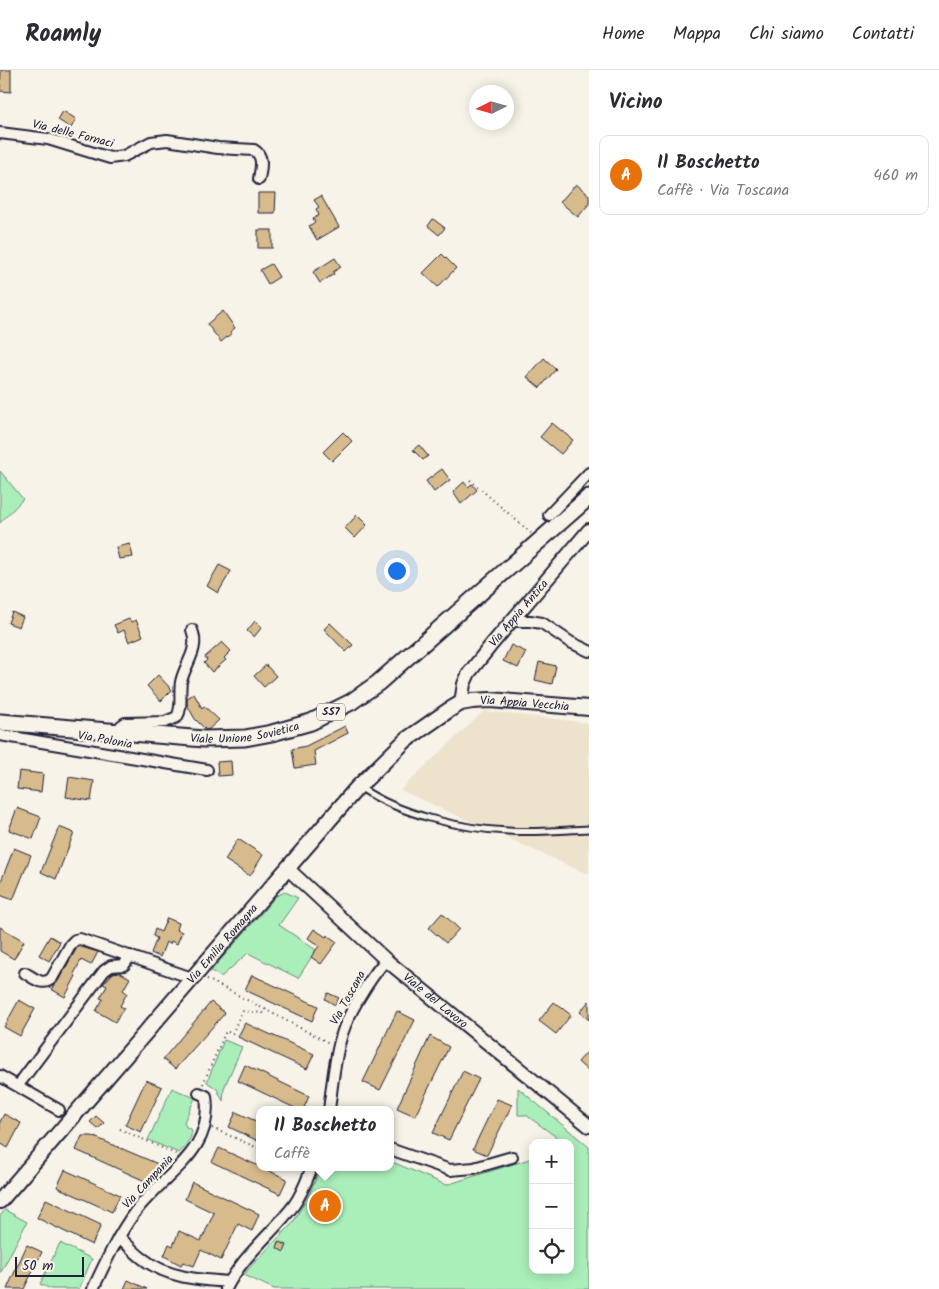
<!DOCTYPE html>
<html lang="it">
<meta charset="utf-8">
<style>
:root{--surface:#fff;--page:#f7f7f7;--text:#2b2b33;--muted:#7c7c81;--line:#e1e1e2;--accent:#d1495b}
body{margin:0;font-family:Kalam,sans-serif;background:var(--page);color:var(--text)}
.controls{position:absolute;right:15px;bottom:15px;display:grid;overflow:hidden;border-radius:10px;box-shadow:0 2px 12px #0003}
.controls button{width:45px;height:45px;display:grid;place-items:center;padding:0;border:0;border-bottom:1px solid var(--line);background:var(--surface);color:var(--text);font:25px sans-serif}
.compass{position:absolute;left:469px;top:15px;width:45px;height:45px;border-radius:50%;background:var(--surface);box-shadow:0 2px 12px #0003;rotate:265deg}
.scale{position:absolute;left:15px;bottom:12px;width:69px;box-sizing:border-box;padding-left:5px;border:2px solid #22223b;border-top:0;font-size:14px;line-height:18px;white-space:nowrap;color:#22223b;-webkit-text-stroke:4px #f7f3e8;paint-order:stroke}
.you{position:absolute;left:396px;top:500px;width:18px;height:18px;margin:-12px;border:4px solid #fff;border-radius:50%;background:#1a73e8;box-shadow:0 0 0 8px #1a73e833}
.badge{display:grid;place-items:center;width:32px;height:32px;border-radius:50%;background:var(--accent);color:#fff;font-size:16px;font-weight:700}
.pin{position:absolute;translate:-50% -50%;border:2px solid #fff;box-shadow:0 1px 5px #0006}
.popup{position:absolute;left:256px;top:1036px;width:138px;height:65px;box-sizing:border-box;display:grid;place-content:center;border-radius:10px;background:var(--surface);filter:drop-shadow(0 1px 4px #0005);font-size:16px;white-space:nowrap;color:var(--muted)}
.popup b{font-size:19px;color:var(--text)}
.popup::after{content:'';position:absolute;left:50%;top:100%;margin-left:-10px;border:10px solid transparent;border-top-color:var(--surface)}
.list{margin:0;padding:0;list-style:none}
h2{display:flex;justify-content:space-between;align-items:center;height:65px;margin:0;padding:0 20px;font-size:21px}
h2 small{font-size:16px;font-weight:400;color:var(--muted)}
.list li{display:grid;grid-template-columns:32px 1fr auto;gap:15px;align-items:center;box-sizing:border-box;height:80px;margin:0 10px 10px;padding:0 10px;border:1px solid var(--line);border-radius:10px}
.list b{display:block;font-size:19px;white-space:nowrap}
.list p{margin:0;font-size:16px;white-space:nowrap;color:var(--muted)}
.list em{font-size:16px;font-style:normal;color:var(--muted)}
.icon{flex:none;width:28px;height:28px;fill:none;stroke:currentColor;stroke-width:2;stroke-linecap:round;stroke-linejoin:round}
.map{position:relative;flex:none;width:589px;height:1219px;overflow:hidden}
header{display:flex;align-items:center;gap:30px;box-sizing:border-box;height:70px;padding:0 25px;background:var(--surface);border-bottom:1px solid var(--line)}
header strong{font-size:24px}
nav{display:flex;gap:28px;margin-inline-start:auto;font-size:18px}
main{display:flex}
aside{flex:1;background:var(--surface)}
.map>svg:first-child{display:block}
.built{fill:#ede2cc}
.green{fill:#aaefba;stroke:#66887a}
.building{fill:#d7bb8c;stroke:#22223b}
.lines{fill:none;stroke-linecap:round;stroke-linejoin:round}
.service-casing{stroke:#22223b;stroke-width:9}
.minor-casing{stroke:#22223b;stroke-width:14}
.tertiary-casing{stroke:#22223b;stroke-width:16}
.secondary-casing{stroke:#22223b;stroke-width:18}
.primary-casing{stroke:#22223b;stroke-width:19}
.path{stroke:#22223b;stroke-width:2;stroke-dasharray:1 4;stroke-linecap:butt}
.service{stroke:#f7f3e8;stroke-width:5}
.minor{stroke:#f7f3e8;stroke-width:10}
.tertiary{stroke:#f7f3e8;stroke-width:12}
.secondary{stroke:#f7f3e8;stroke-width:14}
.primary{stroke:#f7f3e8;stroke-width:15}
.labels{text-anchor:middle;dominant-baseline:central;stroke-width:4.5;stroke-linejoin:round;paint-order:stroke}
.shield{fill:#f7f3e8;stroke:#62616f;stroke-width:1}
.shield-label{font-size:11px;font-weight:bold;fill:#22223b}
.street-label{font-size:12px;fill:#22223b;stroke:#f7f3e8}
</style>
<header>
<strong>Roamly</strong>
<nav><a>Home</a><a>Mappa</a><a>Chi siamo</a><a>Contatti</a></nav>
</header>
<main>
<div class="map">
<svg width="589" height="1219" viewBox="0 0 589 1219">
<rect width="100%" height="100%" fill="#f7f3e8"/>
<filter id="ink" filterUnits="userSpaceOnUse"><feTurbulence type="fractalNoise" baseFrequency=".02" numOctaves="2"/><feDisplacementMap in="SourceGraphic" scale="10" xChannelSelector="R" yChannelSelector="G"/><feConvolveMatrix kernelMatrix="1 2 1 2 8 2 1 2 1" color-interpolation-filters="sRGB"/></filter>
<g filter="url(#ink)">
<path class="built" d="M484 641 589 653V803H585L400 720Z"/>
<g class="green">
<path d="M0 401 23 429 0 453Z"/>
<path d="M285 822 298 828 279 855 316 880 298 908 248 883 221 907 211 901 276 826Z"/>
<path d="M224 970 242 977 224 1018 223 1031 217 1019 207 1012Z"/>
<path d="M172 1018 195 1028 184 1052 186 1057 192 1060C191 1070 186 1076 179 1083L148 1070Z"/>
<path d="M518 1018 589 1077V1219H274L244 1205 250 1197 292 1154 309 1125 321 1097H390V1091L446 1115 533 1088V1200H570V1073H557L555 1066 526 1045H518Z"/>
<path d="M5 1140 27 1152 0 1204V1146Z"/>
<path d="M60 1173 92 1189 79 1219H51L40 1214Z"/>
</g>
<g class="building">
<path d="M1 0H11V22L0 21Z"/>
<path d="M63 41 76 49 71 58 58 50Z"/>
<path d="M576 114 589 125V134L578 147 560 132Z"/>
<path d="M258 123H276L275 143H258Z"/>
<path d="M321 126 339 157 317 170 309 156 315 152 313 149 319 145 316 139 319 137 314 130Z"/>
<path d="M433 149 445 158 439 165 428 156Z"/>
<rect x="258" y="160" width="14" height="18"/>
<path d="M442 184 456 198 438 217 423 203Z"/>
<path d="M335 188 341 197 333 202 334 204 320 213 313 202Z"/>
<path d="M271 194 279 207 268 214 260 200Z"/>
<path d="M223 241 235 258 230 262 232 263 221 272 207 254Z"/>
<path d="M544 288 556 299 540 318 527 307Z"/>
<path d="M552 353 573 370 561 384 540 367Z"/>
<path d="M343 362 352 371 332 391 323 382Z"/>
<path d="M419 375 428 386 423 390 413 380Z"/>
<path d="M442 399 450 410 434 422 426 411Z"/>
<path d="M464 412 468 417 472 414 477 420 461 434 453 422Z"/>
<path d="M357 445 367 455 355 468 345 458Z"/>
<path d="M130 474 133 487 119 489 116 477Z"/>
<path d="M219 495 231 501 218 523 207 516Z"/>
<path d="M12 542 23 547 19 557 8 553Z"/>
<path d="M129 549 131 552 136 550 143 566 129 572 124 560 118 563 114 555Z"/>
<path d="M255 551 262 557 254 567 247 561Z"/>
<path d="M330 553 353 575 346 582 324 559Z"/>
<path d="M222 572 231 581 224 588 226 590 212 602 204 593 207 590 205 587Z"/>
<path d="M511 575 526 582 518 598 503 591Z"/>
<path d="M539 592 556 596 552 614 535 610Z"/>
<path d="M266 595 276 606 264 617 254 606Z"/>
<path d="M158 605 172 620 161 631 147 616Z"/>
<path d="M194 624 202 638 204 636 219 650 209 659 206 660 195 649 187 635V628Z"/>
<path d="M345 656 348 663 314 681 316 695 295 698 292 679 306 676Z"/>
<path d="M231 691 232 705 218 706 217 692Z"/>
<path d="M19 701 43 704 41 722 17 719Z"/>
<path d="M69 707 94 711 91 731 66 727Z"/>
<path d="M17 738 41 747 33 769 9 760Z"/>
<path d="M59 757 74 763 56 809 41 802Z"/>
<path d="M238 769 263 785 250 806 225 790Z"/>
<path d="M14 778 31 785 13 830 0 825V814Z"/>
<path d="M442 843 459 859 446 873 429 858Z"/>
<path d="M167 848 179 853 177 860 182 862 177 874 171 871 170 874 166 872 160 887 151 883 157 868 153 866 155 859 161 862Z"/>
<path d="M0 857 24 871 14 889 0 881Z"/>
<path d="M314 859 326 867 327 865 337 872 321 894 311 887 319 876 308 868Z"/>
<path d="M50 866 60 872 49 891 39 885Z"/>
<path d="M78 876 98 882 91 895 81 890 74 904 76 906 65 927 51 919 58 911Z"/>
<path d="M119 902 130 908 123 920 127 923 120 936 124 938 115 952 96 941 103 929 100 928 107 916 103 914 113 903Z"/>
<path d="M252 905 318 936 312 951 245 920Z"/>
<path d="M328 923 339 928 335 935 325 929Z"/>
<path d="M19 930 35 939 20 966 4 957Z"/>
<path d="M589 931V950L580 942Z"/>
<path d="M211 932 225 943 175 999 163 989Z"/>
<path d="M554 932 571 945 556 964 539 951Z"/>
<path d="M397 941 415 950 380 1020 363 1012Z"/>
<path d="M245 953 314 984 307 999 238 967Z"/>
<path d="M430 966 449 977 415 1046 397 1038Z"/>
<path d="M589 980V1002L578 992Z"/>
<path d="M245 995 309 1026 303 1040H299L238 1011Z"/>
<path d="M463 1001 479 1009 449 1070 433 1063Z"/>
<path d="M146 1010 162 1017 141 1062 125 1055Z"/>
<path d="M497 1029 512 1035 487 1085 473 1079Z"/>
<path d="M236 1042 260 1053V1072L229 1057Z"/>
<path d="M4 1044 21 1053 8 1078 0 1073V1052Z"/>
<path d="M96 1046 104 1053 98 1059 90 1052Z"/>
<path d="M82 1066H92L158 1094 154 1106 145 1111 76 1080Z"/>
<path d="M219 1078 287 1109 280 1124 212 1092Z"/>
<path d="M65 1100 120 1125 112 1142 57 1117Z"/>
<path d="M192 1112 259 1144 252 1161 238 1154 221 1190 201 1180 194 1196 183 1192 181 1195 164 1186 169 1174 173 1176 179 1161 201 1171 214 1143 185 1129Z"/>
<path d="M46 1129 101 1155 92 1175 37 1148Z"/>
<path d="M333 1131 334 1139 317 1141 316 1134Z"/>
<path d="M279 1172 287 1175 284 1182 277 1178Z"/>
<path d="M27 1175 42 1182 24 1219H7Z"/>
<path d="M128 1210 147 1219H124Z"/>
</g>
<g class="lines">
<g class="service-casing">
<path id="service" d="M361 718C399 744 461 759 508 761 535 763 562 760 589 759"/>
</g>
<g class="minor-casing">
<g id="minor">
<path d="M0 63 48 69 110 88 124 86 151 72 167 70 218 78 254 80C264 86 261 98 259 109"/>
<path d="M549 445 589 403"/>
<path d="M511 551H530L542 553 570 572 589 581"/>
<path d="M119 662 121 656 125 653 165 652 177 647C183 637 179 624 181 612 185 593 200 580 192 560"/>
<path d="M0 665 207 700"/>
<path d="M25 903C34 908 43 917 52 908L71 874 75 870 80 869 192 908"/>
<path d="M0 1006 59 1040"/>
<path d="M22 1010 104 901 111 896 124 895 130 886"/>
<path d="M329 1040C332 1017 334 993 340 971 346 946 369 909 386 890"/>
<path d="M390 1079 450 1100 474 1098 512 1087"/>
<path d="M119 1167C127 1174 134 1182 142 1188 167 1208 199 1210 229 1212"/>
<path d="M93 1219C105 1193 118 1165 135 1142 165 1102 214 1083 206 1026L199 1023"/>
<path d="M226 1219C242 1186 272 1164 294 1135 302 1124 307 1110 312 1097"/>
</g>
</g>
<g class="tertiary-casing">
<g id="tertiary">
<path id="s1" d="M461 633 464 614 469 603 492 574 589 460"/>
<path id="s2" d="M287 798 386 890 589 1056"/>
</g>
</g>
<g class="secondary-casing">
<g id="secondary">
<path id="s3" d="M0 1131 356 719 406 670 449 640 461 633 472 631 490 630 589 638"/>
</g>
</g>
<g class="primary-casing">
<g id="primary">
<path id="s4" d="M0 652 204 669 245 668 272 663 311 652 351 632 378 613 589 427"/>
</g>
</g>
<g class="path">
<path d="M470 410 531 463"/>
<path d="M207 909 329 973"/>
<path d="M203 1014 226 961 232 964 242 941 263 943 266 939"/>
<path d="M212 1058 260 1079"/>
<path d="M120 1059 178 1085"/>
</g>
<use href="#service" class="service"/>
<use href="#minor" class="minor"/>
<use href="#tertiary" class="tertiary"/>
<use href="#secondary" class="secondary"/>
<use href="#primary" class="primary"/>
</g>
</g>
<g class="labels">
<rect class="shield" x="317" y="633.5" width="28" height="17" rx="4"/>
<g class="shield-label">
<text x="331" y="642">SS7</text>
</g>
<g class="street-label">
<text transform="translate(73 64) rotate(14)">Via delle Fornaci</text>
<text stroke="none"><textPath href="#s1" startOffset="109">Via Appia Antica</textPath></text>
<text stroke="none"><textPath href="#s3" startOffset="745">Via Appia Vecchia</textPath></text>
<text stroke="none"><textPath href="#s4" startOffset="246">Viale Unione Sovietica</textPath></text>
<text transform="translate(105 670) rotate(10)">Via Polonia</text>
<text stroke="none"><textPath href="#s3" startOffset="340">Via Emilia Romagna</textPath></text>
<text transform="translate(348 928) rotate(-61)">Via Toscana</text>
<text stroke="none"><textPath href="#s2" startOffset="199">Viale del Lavoro</textPath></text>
<text transform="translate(148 1112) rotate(-47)">Via Campania</text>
</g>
</g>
</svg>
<div class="controls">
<button>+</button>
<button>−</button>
<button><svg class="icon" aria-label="locate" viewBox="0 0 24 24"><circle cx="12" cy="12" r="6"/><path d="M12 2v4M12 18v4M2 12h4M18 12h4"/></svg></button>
</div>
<svg class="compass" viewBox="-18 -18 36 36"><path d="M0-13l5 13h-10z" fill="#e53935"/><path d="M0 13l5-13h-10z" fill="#7c7c81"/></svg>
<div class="scale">50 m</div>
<div class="you"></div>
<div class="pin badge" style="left:325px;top:1136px;background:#e8710a">A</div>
<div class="popup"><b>Il Boschetto</b>Caffè</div>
</div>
<aside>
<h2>Vicino<small></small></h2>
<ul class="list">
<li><span class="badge" style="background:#e8710a">A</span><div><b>Il Boschetto</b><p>Caffè · Via Toscana</p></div><em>460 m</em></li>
</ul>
</aside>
</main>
